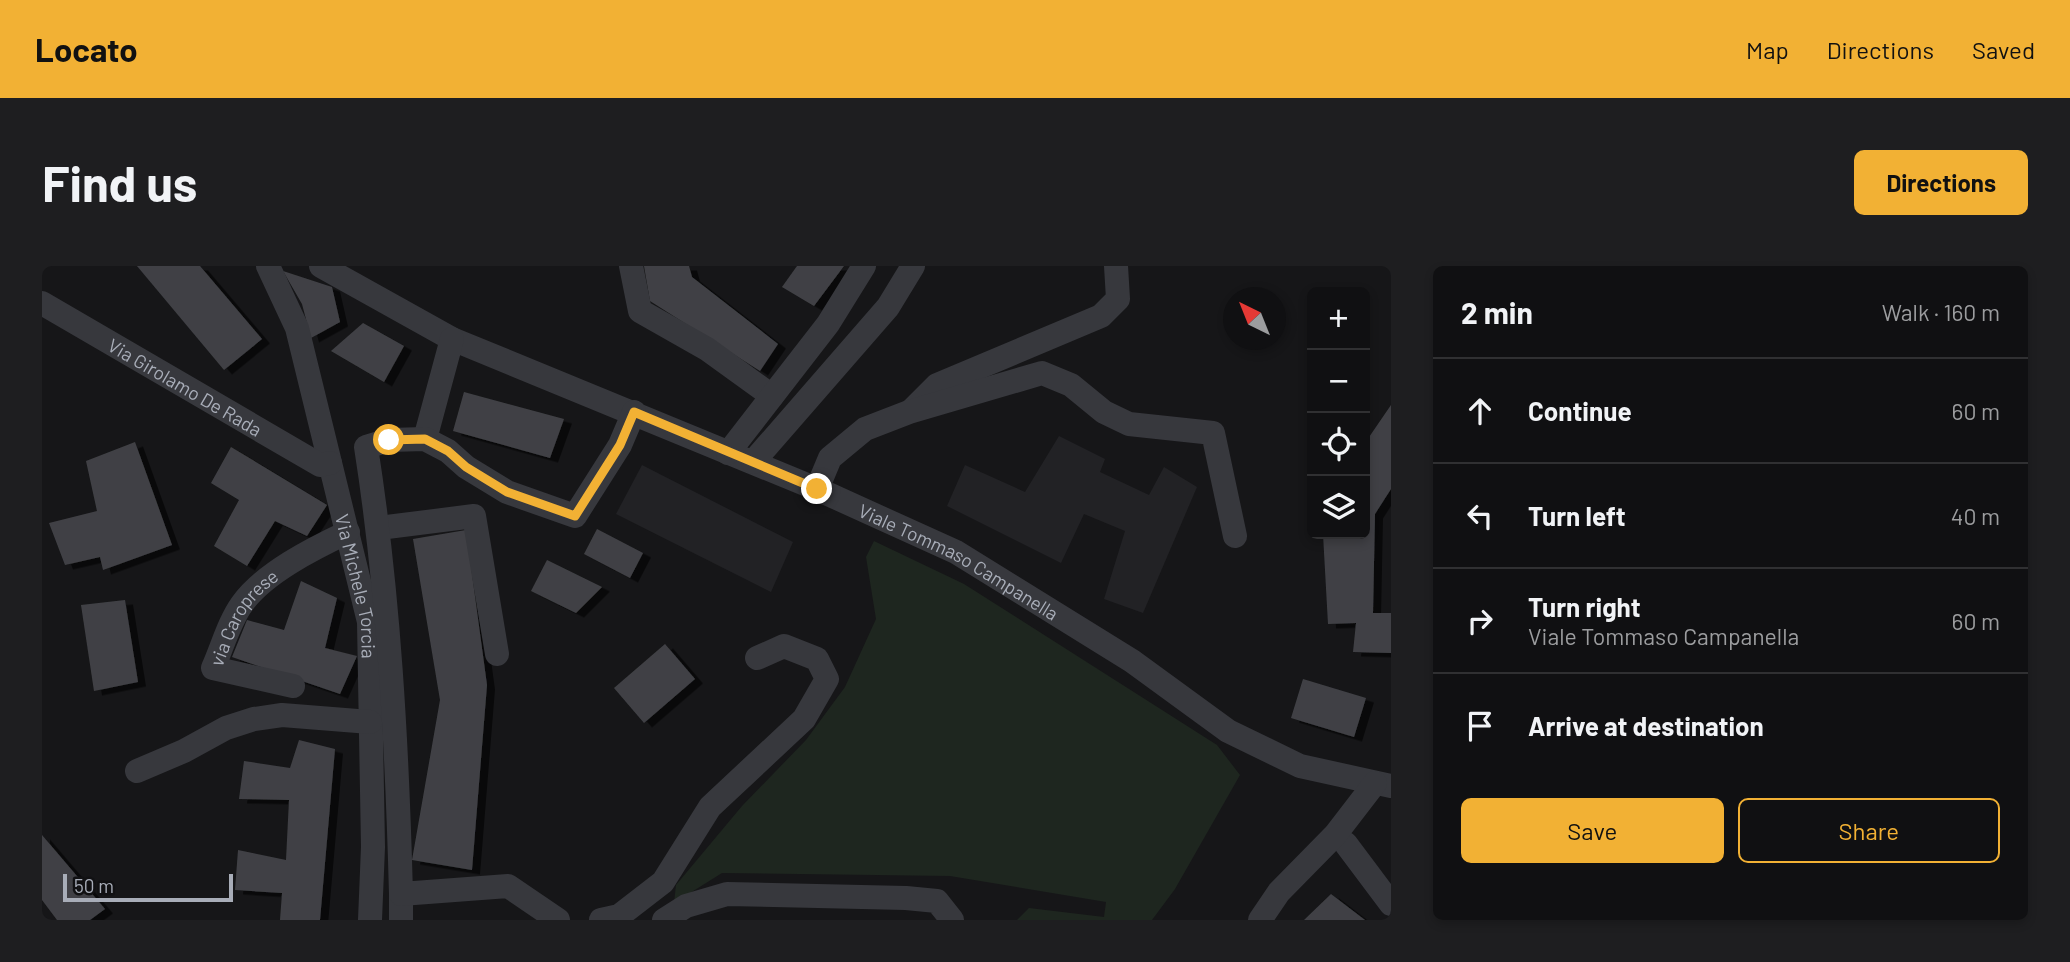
<!DOCTYPE html>
<meta charset="utf-8">
<style>
:root{--surface:#101012;--page:#1e1e20;--text:#f1f3f6;--muted:#9c9d9f;--line:#303032;--accent:#f2b134}
body{margin:0;font-family:Barlow,sans-serif;background:var(--page);color:var(--text)}
.controls{position:absolute;right:21px;top:21px;display:grid;overflow:hidden;border-radius:10px;box-shadow:0 4px 10px #0003}
.controls button{width:63px;height:63px;display:grid;place-items:center;padding:0;border:0;border-bottom:2px solid var(--line);background:var(--surface);color:var(--text);font:35px sans-serif}
.compass{position:absolute;left:1181px;top:21px;width:63px;height:63px;border-radius:50%;background:var(--surface);box-shadow:0 4px 10px #0003;rotate:317deg}
.scale{position:absolute;left:21px;bottom:18px;width:170px;box-sizing:border-box;padding-left:7px;border:4px solid #a8adb8;border-top:0;font-size:19px;line-height:24px;white-space:nowrap;color:#a8adb8;-webkit-text-stroke:5px #111113;paint-order:stroke}
.stop{position:absolute;width:21px;height:21px;margin:-16px;border:5px solid #f2b134;border-radius:50%;background:#fff}
.stop.end{background:#f2b134;border-color:#fff;box-shadow:0 2px 7px #0008}
.list{margin:0;padding:0;list-style:none}
h2{display:flex;justify-content:space-between;align-items:center;height:91px;margin:0;padding:0 28px;font-size:30px}
h2 small{font-size:23px;font-weight:400;color:var(--muted)}
.list li{display:grid;grid-template-columns:46px 1fr auto;gap:21px;align-items:center;box-sizing:border-box;height:105px;padding:0 28px;border-top:2px solid var(--line)}
.list b{display:block;font-size:26px;white-space:nowrap}
.list p{margin:0;font-size:23px;white-space:nowrap;color:var(--muted)}
.list em{font-size:23px;font-style:normal;color:var(--muted)}
.actions{display:flex;gap:14px;padding:21px 28px}
.actions a{flex:1;padding:16px 0;border:2px solid var(--accent);border-radius:10px;text-align:center;font-size:24px;color:var(--accent)}
.actions .main{background:var(--accent);color:#111}
.icon{flex:none;width:38px;height:38px;fill:none;stroke:currentColor;stroke-width:2;stroke-linecap:round;stroke-linejoin:round}
.map{position:relative;flex:none;width:1349px;height:654px;overflow:hidden;border-radius:10px}
header{display:flex;align-items:center;gap:42px;box-sizing:border-box;height:98px;padding:0 35px;background:var(--accent);color:#111}
header strong{font-size:33px}
nav{display:flex;gap:38px;margin-inline-start:auto;font-size:24px}
.intro{display:flex;align-items:center;justify-content:space-between;box-sizing:border-box;height:168px;padding:0 42px}
h1{margin:0;font-size:49px}
.button{padding:18px 32px;border-radius:10px;background:var(--accent);color:#111;font-size:24px;font-weight:700}
main{display:flex;gap:42px;padding:0 42px}
aside{flex:1;background:var(--surface);border-radius:10px;box-shadow:0 4px 10px #0003}
.map>svg:first-child{display:block}
.built{fill:#222225}
.green{fill:#1e261f}
.building{fill:#404145;filter:url(#shadow)}
.lines{fill:none;stroke-linecap:round;stroke-linejoin:round}
.minor{stroke:#37383d;stroke-width:24}
.route{stroke:#f2b134;stroke-width:9}
.labels{text-anchor:middle;dominant-baseline:central;stroke-width:7;stroke-linejoin:round;paint-order:stroke}
.street-label{font-size:19px;fill:#a8adb8;stroke:#111113}
</style>
<header>
<strong>Locato</strong>
<nav><a>Map</a><a>Directions</a><a>Saved</a></nav>
</header>
<div class="intro"><h1>Find us</h1><a class="button">Directions</a></div>
<main>
<div class="map">
<svg width="1349" height="654" viewBox="0 0 1349 654">
<defs>
<filter id="shadow"><feDropShadow dx="8" dy="4.5" stdDeviation="0" flood-color="#0009"/></filter>
</defs>
<rect width="100%" height="100%" fill="#161618"/>
<g class="built">
<path d="M1017 170 1063 193 1058 206 1107 229 1122 201 1155 221 1101 347 1062 333 1083 265 1042 248 1019 297 905 240 923 199 983 226Z"/>
<path d="M600 199 751 276 729 326 574 248Z"/>
</g>
<path class="green" d="M832 275 922 318 1175 479 1198 509 1133 623 1110 654H975L987 642 1062 651 1064 636 908 610 680 607 632 637 634 619 700 540 764 474 803 421 834 353 824 291Z"/>
<g class="building">
<path d="M95 0H158L220 73 182 104Z"/>
<path d="M602 0H647L650 11 736 78 718 105 608 35Z"/>
<path d="M755 0H802L772 40 740 21Z"/>
<path d="M241 5 290 21 298 56 269 72 260 38Z"/>
<path d="M321 57 362 80 342 116 289 85Z"/>
<path d="M422 126 522 153 508 192 411 165Z"/>
<path d="M1349 139V223L1333 248 1331 347H1349V387L1311 386 1314 357 1286 358 1281 268H1323V177Z"/>
<path d="M93 176 130 279 61 304 58 291 23 299 7 257 55 245 44 195Z"/>
<path d="M189 181 285 239 265 270 233 255 205 300 172 280 197 234 169 217Z"/>
<path d="M555 263 601 287 588 312 542 288Z"/>
<path d="M424 264 445 419 430 604 370 594 398 434 371 273Z"/>
<path d="M505 294 560 321 534 347 489 325Z"/>
<path d="M259 315 295 332 283 382 315 390 298 428 190 391 205 354 242 364Z"/>
<path d="M83 334 96 416 52 425 39 339Z"/>
<path d="M623 378 653 413 602 457 572 422Z"/>
<path d="M1261 413 1324 432 1312 471 1249 452Z"/>
<path d="M257 474 293 483 278 654H238L240 627 193 624 196 584 244 594 247 534 197 533 202 495 248 502Z"/>
<path d="M0 569 63 643 48 654H15L0 634Z"/>
<path d="M1289 628 1323 654H1262Z"/>
</g>
<g class="lines">
<g class="minor">
<path id="s1" d="M226 0 255 62 327 356 331 581 328 654"/>
<path id="s2" d="M279 0 410 73 775 223 914 286 1090 395 1186 465 1258 500 1349 520"/>
<path d="M589 0 598 45 665 83 730 130"/>
<path id="s3" d="M0 37 278 199 288 197"/>
<path d="M871 143 895 119 1059 50 1076 33 1074 0"/>
<path d="M383 173 410 73"/>
<path d="M686 187 786 58 822 0"/>
<path d="M711 196 846 41 871 0"/>
<path d="M775 223 788 192 823 163 867 146 1000 107 1029 119 1062 146 1087 158 1171 167 1193 270"/>
<path d="M337 262 432 250 455 388"/>
<path id="s4" d="M251 420 171 402C180 382 187 356 200 338 222 307 272 282 306 266"/>
<path d="M95 505 142 485 184 462 212 453 240 449 328 456"/>
<path d="M1304 578 1349 638"/>
<path d="M359 628V654"/>
<path d="M516 654 466 620 359 628C355 478 347 328 324 181L347 174 383 173 406 185 424 201 465 226 533 250 578 179 592 146"/>
<path d="M559 654 577 650 621 616 668 541 762 453 785 413 775 393 742 380 715 392"/>
<path d="M622 654 644 640 685 628 864 632 895 635 910 654"/>
<path d="M1218 654 1237 626 1293 569 1333 517"/>
</g>
</g>
<g class="lines">
<path class="route" d="M347 174 383 173 406 185 424 201 465 226 533 250 578 179 592 146 775 223"/>
</g>
<g class="labels">
<g class="street-label">
<text stroke="none"><textPath href="#s3" startOffset="166">Via Girolamo De Rada</textPath></text>
<text stroke="none"><textPath href="#s2" startOffset="704">Viale Tommaso Campanella</textPath></text>
<text stroke="none"><textPath href="#s1" startOffset="334">Via Michele Torcia</textPath></text>
<text stroke="none"><textPath href="#s4" startOffset="142">via Caroprese</textPath></text>
</g>
</g>
</svg>
<div class="controls">
<button>+</button>
<button>−</button>
<button><svg class="icon" aria-label="locate" viewBox="0 0 24 24"><circle cx="12" cy="12" r="6"/><path d="M12 2v4M12 18v4M2 12h4M18 12h4"/></svg></button>
<button><svg class="icon" aria-label="layers" viewBox="0 0 24 24"><path d="M12 4l9 5-9 5-9-5zM3 14l9 5 9-5"/></svg></button>
</div>
<svg class="compass" viewBox="-18 -18 36 36"><path d="M0-13l5 13h-10z" fill="#e53935"/><path d="M0 13l5-13h-10z" fill="#9c9d9f"/></svg>
<div class="scale">50 m</div>
<div class="stop" style="left:347px;top:174px"></div>
<div class="stop end" style="left:775px;top:223px"></div>
</div>
<aside>
<h2>2 min<small>Walk · 160 m</small></h2>
<ul class="list">
<li><svg class="icon" aria-label="ahead" viewBox="0 0 24 24"><path d="M12 20V5M6 11l6-6 6 6"/></svg><div><b>Continue</b></div><em>60 m</em></li>
<li><svg class="icon" aria-label="left" viewBox="0 0 24 24"><path d="M17 20v-9H6M10 6l-5 5 5 5"/></svg><div><b>Turn left</b></div><em>40 m</em></li>
<li><svg class="icon" aria-label="right" viewBox="0 0 24 24"><path d="M7 20v-9h11M14 6l5 5-5 5"/></svg><div><b>Turn right</b><p>Viale Tommaso Campanella</p></div><em>60 m</em></li>
<li><svg class="icon" aria-label="arrive" viewBox="0 0 24 24"><path d="M6 21V4h12l-3 4 3 4H6"/></svg><div><b>Arrive at destination</b></div></li>
</ul>
<div class="actions"><a class="main">Save</a><a>Share</a></div>
</aside>
</main>
